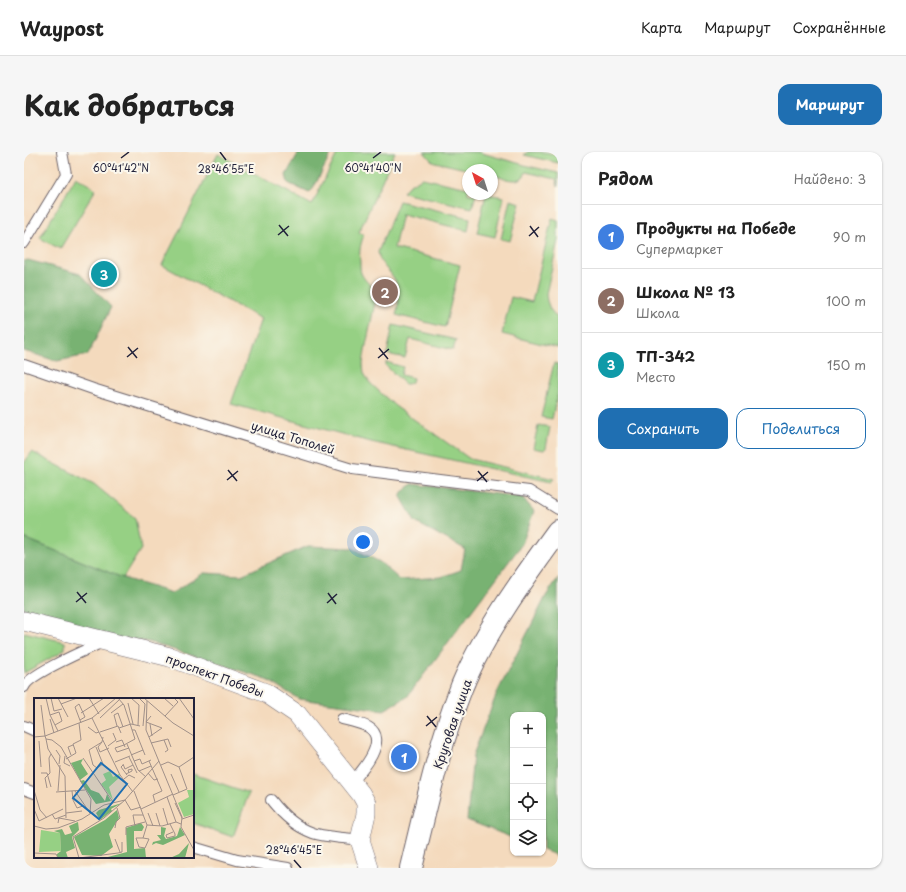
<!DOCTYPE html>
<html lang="ru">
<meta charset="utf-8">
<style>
:root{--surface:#fff;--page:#f6f6f6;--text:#222;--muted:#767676;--line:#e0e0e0;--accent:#1f6fb2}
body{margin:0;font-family:"Playpen Sans",sans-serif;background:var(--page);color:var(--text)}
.controls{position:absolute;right:12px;bottom:12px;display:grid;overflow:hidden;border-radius:8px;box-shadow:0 1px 3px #0004}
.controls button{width:36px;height:36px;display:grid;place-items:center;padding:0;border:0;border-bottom:1px solid var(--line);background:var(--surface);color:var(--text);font:20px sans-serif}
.compass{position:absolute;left:438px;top:12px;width:36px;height:36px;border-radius:50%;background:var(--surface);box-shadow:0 1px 3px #0004;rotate:321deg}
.you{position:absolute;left:339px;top:390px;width:14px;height:14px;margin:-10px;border:3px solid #fff;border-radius:50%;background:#1a73e8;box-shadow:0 0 0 6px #1a73e833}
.badge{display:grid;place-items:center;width:26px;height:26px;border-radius:50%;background:var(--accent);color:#fff;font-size:13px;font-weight:700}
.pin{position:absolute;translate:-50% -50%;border:2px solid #fff;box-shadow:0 1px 4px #0006}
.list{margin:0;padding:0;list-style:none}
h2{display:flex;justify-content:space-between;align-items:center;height:52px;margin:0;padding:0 16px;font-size:17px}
h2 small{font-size:13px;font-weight:400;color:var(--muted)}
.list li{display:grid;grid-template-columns:26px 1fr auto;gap:12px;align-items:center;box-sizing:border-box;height:64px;padding:0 16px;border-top:1px solid var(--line)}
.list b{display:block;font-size:15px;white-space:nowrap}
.list p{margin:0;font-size:13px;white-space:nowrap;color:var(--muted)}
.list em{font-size:13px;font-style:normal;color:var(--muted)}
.actions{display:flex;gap:8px;padding:12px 16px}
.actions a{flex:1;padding:9px 0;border:1px solid var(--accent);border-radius:12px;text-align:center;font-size:14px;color:var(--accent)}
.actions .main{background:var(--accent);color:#fff}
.icon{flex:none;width:22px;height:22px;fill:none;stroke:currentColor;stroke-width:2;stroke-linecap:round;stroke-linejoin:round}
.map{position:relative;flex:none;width:534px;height:716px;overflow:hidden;border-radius:12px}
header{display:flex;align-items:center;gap:24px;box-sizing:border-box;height:56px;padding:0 20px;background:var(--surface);border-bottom:1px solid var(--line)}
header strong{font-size:19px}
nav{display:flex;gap:22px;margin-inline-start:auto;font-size:14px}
.intro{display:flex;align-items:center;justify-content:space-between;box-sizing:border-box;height:96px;padding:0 24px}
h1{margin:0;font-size:28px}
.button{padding:10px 18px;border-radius:12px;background:var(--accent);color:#fff;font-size:14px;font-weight:700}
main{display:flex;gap:24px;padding:0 24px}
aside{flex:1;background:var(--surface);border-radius:12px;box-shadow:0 1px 3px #0004}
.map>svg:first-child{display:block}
.green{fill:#96d084;stroke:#5c7960}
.forest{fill:#78b272;stroke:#4d6a56}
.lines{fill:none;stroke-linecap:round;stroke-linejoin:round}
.lane-casing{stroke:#6c6268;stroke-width:12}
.street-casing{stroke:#6c6268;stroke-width:20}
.secondary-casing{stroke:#6c6268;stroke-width:24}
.lane{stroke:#fff;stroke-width:10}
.street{stroke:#fff;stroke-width:19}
.secondary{stroke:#fff;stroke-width:22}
.ticks{fill:none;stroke:#22223b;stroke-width:1.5}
.labels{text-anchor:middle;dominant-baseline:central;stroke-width:4;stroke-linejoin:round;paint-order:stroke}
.street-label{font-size:12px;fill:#22223b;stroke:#fbf7ec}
.inset-road{fill:none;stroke:#a09089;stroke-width:1}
.view{fill:#1f6fb2;fill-opacity:0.15;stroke:#1f6fb2;stroke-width:2}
.inset-edge{fill:none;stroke:#22223b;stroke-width:2}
.ticks-label{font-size:10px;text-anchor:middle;fill:#22223b;stroke:#fbf7ec;stroke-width:4;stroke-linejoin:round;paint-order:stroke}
</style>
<header>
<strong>Waypost</strong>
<nav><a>Карта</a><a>Маршрут</a><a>Сохранённые</a></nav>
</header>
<div class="intro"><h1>Как добраться</h1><a class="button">Маршрут</a></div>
<main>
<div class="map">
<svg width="534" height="716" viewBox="0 0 534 716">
<rect width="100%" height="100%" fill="#fbf7ec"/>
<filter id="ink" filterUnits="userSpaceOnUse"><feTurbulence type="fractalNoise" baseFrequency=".025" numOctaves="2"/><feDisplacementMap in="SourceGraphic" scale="8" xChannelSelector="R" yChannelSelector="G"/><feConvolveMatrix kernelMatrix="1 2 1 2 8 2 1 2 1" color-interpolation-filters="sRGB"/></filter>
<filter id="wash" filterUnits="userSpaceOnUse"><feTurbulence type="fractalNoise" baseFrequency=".012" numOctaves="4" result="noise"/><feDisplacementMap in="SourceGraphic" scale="16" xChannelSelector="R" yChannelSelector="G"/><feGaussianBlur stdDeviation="0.9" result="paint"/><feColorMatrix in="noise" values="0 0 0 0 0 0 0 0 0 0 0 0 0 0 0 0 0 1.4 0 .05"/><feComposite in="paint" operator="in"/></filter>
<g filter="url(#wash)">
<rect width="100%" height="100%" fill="#f4dabd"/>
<g class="green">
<path d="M314 0H371L335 80 340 83C336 93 335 100 336 111 336 114 336 118 337 121 343 134 352 132 351 151L341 198 339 212 340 221 345 230 371 254 446 307 530 327 527 330 347 290 207 252 237 167 138 113 194 2 288 53Z"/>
<path d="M400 0H454L504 14 534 21V34L532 27 502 20C497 34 480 26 468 23V18H446L411 10 407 8Z"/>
<path d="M504 0H521L534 3V11L500 3Z"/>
<path d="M52 25 72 37 36 97 16 86Z"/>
<path d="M398 26 444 36V42H452L448 56 379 40 384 34Z"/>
<path d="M462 42 480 45 471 85 453 81Z"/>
<path d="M486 48 496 51 486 89 477 87Z"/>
<path d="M375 49 446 66 444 79 378 62 370 96 436 113 421 175 372 163C375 152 376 138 371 128 365 117 356 114 354 100Z"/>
<path d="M528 66 534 68V88L522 142 523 149 526 157 534 167V196L478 182 487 145 508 150Z"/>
<path d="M369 173 432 188 429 198 386 187 381 206 363 202Z"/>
<path d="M362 210 379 215 377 223 389 226 388 230 384 232H381L362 214Z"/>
<path d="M530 211 534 212V240L528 267 517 265Z"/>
<path d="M514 273 526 275 522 296 520 298 509 296Z"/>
<path d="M8 300 70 332 111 366 117 397 99 426 0 386V311Z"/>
<path d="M0 480 41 490V497L34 502 0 521Z"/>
<path d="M169 622 225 641 209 685 169 671Z"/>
</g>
<g class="forest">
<path d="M275 0H308L289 37 285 41 264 31 262 23Z"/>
<path d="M4 108 56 122 87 155 64 203 33 209 0 199V109Z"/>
<path d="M388 332 498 345 510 359 498 392 383 545 360 558 275 547 240 526 125 490 94 486 0 457V386L99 426 148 441 180 421 217 423 284 394 328 396 356 410 376 428 417 425 437 418 441 397 391 370 376 343Z"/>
<path d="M534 426V704L519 698V563H489V686L443 668 449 603 473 541 522 444Z"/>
</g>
</g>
<g filter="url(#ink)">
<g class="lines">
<g class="lane-casing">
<g id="lane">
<path d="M0 91 42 22 38 0"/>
<path d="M0 213 69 237 328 317 505 339 534 357"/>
<path d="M0 535C5 522 64 497 79 490"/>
<path d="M318 567C326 569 336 571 344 575 366 587 338 619 328 630"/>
<path d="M0 574 11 579"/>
<path d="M0 637 11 641"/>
<path d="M247 648C258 662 272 675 289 681 301 685 322 686 336 688"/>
<path d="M169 695 213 708 264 716"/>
</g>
</g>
<g class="street-casing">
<path id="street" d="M0 469 146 505 242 541 273 562 337 642 342 651V662L336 688 345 716"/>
</g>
<g class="secondary-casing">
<path id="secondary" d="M387 716C402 655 415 593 438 534 461 479 499 427 534 379"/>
</g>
<use href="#lane" class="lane"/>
<use href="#street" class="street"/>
<use href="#secondary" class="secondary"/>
</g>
</g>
<path class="ticks" d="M196 0 202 8M97 6 105 0M349 6 357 0M255 73 264 84M506 74 514 85M254 83 265 74M505 84 515 75M104 195 113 206M355 196 364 207M103 205 114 196M354 206 365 197M204 318 213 329M454 319 463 330M203 328 214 319M453 329 464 320M53 440 62 451M304 441 312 452M52 450 63 441M303 451 313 442M403 564 412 575M402 574 413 565M270 708 277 716"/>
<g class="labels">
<g class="street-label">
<text transform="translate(269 285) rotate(17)">улица Тополей</text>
<text transform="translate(191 523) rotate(20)">проспект Победы</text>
<text transform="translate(428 572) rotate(-71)">Круговая улица</text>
</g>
</g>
<g transform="translate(10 546)">
<rect width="160" height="160" fill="#f4dabd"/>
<path d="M76 73 79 79 85 76 86 79 75 89 79 102 67 86 72 82 69 76ZM153 92H160V116L150 119 144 105 155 99ZM7 132 26 135 27 153 5 154Z" fill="#96d084"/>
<path d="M49 61 47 65 54 76 46 82 37 65ZM50 82 57 92 65 95 71 103 73 96 77 103 62 106 46 83ZM88 105 77 111 78 113 66 122 62 115 65 112ZM83 112 85 120 75 136 79 149 67 158 48 157 40 139 71 122ZM44 124 45 132 38 139 41 150 32 154 34 160H23V156L27 153 26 135 20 133 28 131 31 137 38 135 35 128ZM107 125 110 129 108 133H100V151L111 150 112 160H70L93 154 92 130ZM127 129 132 130 130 138 132 141 143 138 146 129 151 137 129 147 122 145 118 147 119 144 127 142 123 137H127ZM155 145 151 160H136L145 156Z" fill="#78b272"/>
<path class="inset-road" d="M12 0 16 17 24 33M17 0 20 13 28 11M24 0 34 19M55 0 65 16M84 0 90 7 101 41 90 47M97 0 105 7 104 27M105 0 111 6 109 28M110 0 139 25 160 38M130 0 139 8M145 0 160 21M113 3 112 32 148 119 147 129 160 152M94 5 99 26M27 6 43 0M7 7 11 38M47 15 70 0M77 15 89 6M16 17 25 14 28 23 21 27M131 18 144 4 140 0M58 20 86 77 99 94M66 20 86 1M16 21 20 35M46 22 51 19 45 6 41 9 47 25M116 26 118 38M83 28 80 17 84 15 89 29M54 29 62 35 65 34M85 30 97 26 106 28M98 32H101L111 57M66 34 84 28 87 35M11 38 12 41 18 42 27 49 57 101 56 116M0 39 11 38 58 20 82 0M115 39 128 30 112 24 117 18M12 41 14 51 31 78 32 120M130 42 134 52 131 54M5 43 7 69M68 44 64 49 66 54 75 50M82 44 88 42 91 49M117 45 134 41 137 49M93 46 104 72 112 79M90 47 81 50 83 54 95 50M74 48 82 42 79 35M62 49 69 66 63 70 59 67 55 52 68 44 69 39M22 52 26 58 25 66M37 57 34 49 39 47M97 57 109 52M31 58 30 65 36 68M95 59 103 75M49 60 79 104M32 61 42 55 39 46 47 42 45 25M100 63 106 61 108 66 117 62M115 63 128 93 119 97 121 104M81 64 96 58M89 66 91 71 99 67M89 67 87 69 93 77M127 67 134 64 145 69 160 59M105 73 117 68M7 75H13L17 89M114 75 120 82 124 81M92 76 98 73V71L94 72 95 75M137 76 145 94M90 81 95 77 101 80M13 90 11 80 16 75 15 60 17 56M0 92 6 112 13 120M24 93 26 67M38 93 39 102 43 110 49 108M41 93 56 115M100 93 113 127M22 94 51 92M139 97 153 91 145 69M133 99 142 124M91 102 97 112 107 109M141 105 148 120M129 110 134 127M0 111 5 123M107 111 139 96M32 115 48 113M114 115 119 128M122 115 126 128M18 116 21 121 32 117M148 121 160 117M5 123 29 111M24 125 25 120 41 123M136 126 141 136V138L133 140 132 137 139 134M113 127 128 128 142 124 147 126M0 128 12 131 24 130 48 121 70 107 91 102 125 63M101 128 99 117H109M81 130 82 124 86 120 83 110M92 137V129L111 124M109 140 115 141 111 150 105 149 102 140H109L113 127M81 141 86 154M88 144V154L84 155 45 160 39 139 70 120 91 102M0 155 22 156 24 160"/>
<path class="view" d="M67 65 93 86 65 121 39 100Z"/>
<rect width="160" height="160" class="inset-edge"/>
</g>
<g class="ticks-label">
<text x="97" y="20">60°41'42"N</text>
<text x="349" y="20">60°41'40"N</text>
<text x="202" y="21">28°46'55"E</text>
<text x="270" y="702">28°46'45"E</text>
</g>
</svg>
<div class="controls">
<button>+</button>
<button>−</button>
<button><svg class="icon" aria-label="locate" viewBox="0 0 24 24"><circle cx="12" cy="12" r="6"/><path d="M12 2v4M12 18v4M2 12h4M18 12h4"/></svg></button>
<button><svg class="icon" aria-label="layers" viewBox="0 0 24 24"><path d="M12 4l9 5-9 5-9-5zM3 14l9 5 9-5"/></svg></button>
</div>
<svg class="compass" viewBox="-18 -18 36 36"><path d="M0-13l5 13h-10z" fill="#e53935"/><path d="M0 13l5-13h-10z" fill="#767676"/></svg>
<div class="you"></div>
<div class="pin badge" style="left:380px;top:605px;background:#3f7fe0">1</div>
<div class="pin badge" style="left:361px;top:140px;background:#8d6e63">2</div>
<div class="pin badge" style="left:80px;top:122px;background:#0f9aa8">3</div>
</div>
<aside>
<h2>Рядом<small>Найдено: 3</small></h2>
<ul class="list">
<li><span class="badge" style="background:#3f7fe0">1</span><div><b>Продукты на Победе</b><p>Супермаркет</p></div><em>90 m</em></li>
<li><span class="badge" style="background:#8d6e63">2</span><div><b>Школа № 13</b><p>Школа</p></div><em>100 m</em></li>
<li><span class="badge" style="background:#0f9aa8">3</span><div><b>ТП-342</b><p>Место</p></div><em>150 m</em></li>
</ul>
<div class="actions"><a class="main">Сохранить</a><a>Поделиться</a></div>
</aside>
</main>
